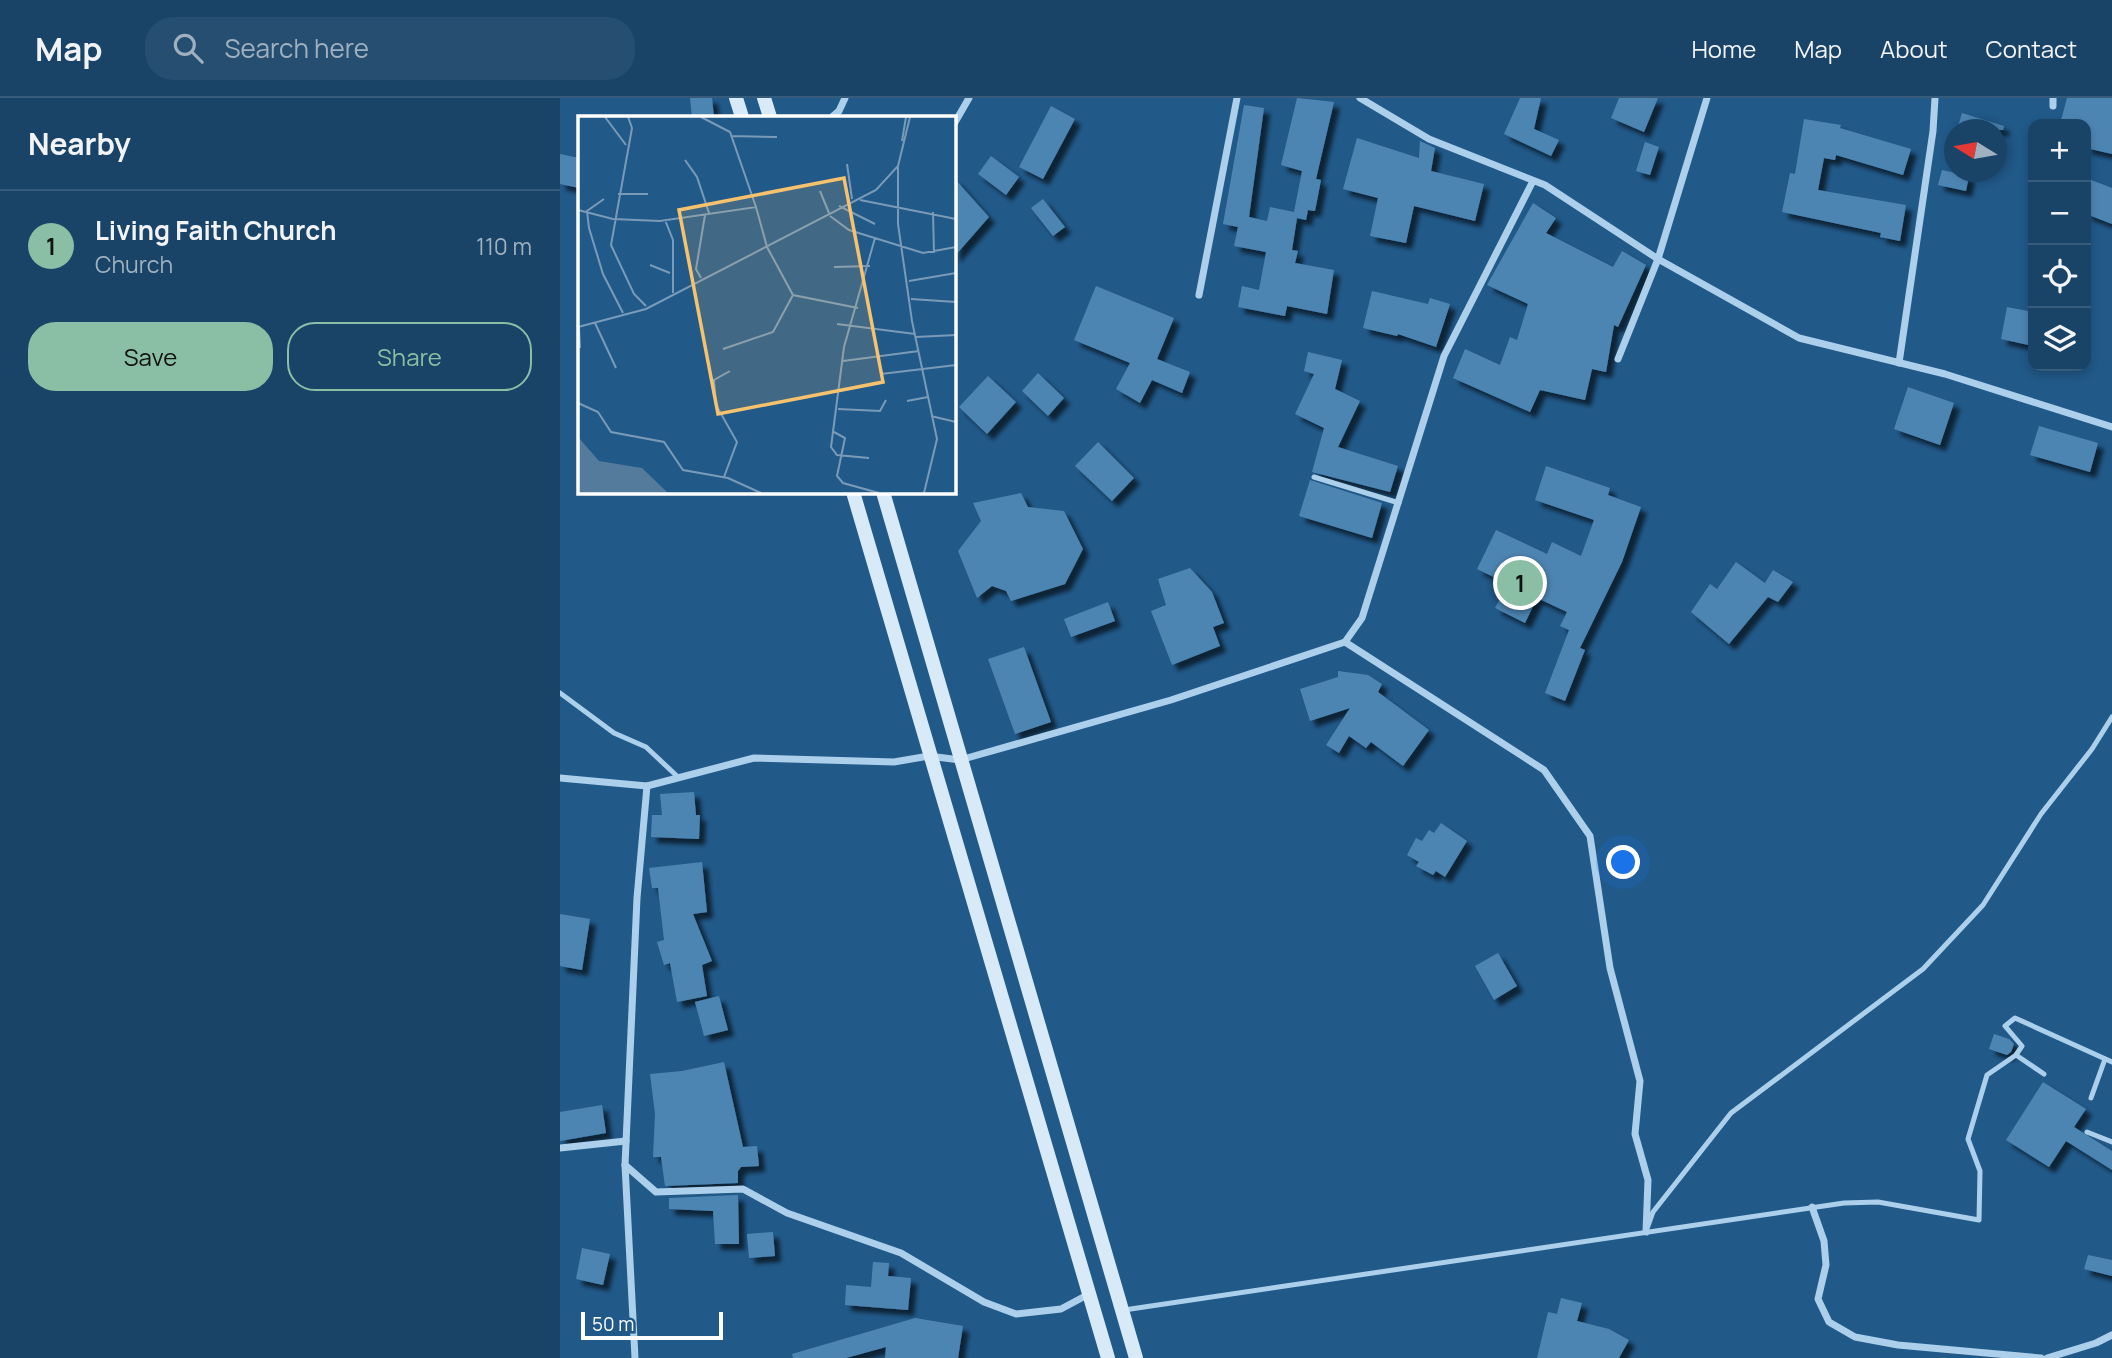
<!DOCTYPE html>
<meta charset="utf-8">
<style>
:root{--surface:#194367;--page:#264e70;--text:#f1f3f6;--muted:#9fb0c0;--line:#375c7b;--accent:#8abfa5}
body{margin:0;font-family:Manrope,sans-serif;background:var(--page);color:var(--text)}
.controls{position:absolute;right:21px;top:21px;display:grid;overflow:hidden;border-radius:14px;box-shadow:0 4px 10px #0003}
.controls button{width:63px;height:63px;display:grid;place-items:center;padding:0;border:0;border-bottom:2px solid var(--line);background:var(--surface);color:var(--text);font:35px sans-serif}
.compass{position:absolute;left:1384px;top:21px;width:63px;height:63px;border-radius:50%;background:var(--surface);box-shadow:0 4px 10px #0003;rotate:281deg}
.scale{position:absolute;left:21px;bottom:18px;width:142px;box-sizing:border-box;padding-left:7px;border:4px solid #fff;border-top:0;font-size:19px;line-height:24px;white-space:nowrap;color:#fff;-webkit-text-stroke:5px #215989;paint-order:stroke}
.you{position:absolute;left:1064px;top:765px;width:24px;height:24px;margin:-18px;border:5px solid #fff;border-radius:50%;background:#1a73e8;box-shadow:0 0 0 10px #1a73e833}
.badge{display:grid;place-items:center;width:46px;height:46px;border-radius:50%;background:var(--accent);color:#111;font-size:23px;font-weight:700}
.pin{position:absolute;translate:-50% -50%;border:4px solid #fff;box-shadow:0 2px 7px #0006}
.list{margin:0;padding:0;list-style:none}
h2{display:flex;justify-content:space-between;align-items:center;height:91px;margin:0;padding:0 28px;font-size:30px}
h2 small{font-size:23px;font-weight:400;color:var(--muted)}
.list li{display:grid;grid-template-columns:46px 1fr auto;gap:21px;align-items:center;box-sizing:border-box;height:112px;padding:0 28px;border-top:2px solid var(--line)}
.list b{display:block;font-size:26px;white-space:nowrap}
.list p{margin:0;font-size:23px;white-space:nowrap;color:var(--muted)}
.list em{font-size:23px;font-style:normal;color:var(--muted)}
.actions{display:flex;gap:14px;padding:21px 28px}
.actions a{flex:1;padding:16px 0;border:2px solid var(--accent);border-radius:28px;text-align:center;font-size:24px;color:var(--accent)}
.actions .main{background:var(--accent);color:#111}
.icon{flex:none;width:38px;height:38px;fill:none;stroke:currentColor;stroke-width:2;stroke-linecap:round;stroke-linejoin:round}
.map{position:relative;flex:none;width:1552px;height:1260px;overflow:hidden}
header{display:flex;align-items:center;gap:42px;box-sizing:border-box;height:98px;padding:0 35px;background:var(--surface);border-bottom:2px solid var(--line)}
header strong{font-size:33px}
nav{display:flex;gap:38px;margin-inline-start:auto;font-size:24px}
.search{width:490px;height:63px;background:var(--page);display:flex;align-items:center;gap:18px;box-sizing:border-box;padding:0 24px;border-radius:28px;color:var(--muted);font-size:26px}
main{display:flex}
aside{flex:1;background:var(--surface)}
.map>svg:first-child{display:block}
.building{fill:#4e85b2;filter:url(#shadow)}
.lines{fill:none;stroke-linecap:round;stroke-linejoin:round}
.lane{stroke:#accfeb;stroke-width:5}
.street{stroke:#accfeb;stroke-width:7}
.secondary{stroke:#d8e9f8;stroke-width:14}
.inset-road{fill:none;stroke:#7a9bb8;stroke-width:2}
.view{fill:#f7c26e;fill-opacity:0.15;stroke:#f7c26e;stroke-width:3.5}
.inset-edge{fill:none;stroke:#fff;stroke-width:3.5}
</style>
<header>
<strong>Map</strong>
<div class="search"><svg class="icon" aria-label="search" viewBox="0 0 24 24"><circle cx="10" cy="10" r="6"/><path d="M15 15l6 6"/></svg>Search here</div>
<nav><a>Home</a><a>Map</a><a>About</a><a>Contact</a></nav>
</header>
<main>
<aside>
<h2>Nearby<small></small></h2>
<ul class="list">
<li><span class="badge">1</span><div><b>Living Faith Church</b><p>Church</p></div><em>110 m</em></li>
</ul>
<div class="actions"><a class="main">Save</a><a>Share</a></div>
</aside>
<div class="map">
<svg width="1552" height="1260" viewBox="0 0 1552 1260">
<defs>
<filter id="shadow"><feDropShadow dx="6" dy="6" stdDeviation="2" flood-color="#0009"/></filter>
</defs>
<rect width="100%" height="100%" fill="#215989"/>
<g class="building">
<path d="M130 0H152L154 19H132Z"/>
<path d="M737 0 774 4 756 81 761 82 755 113 748 112 746 122 737 120 732 152 738 153 735 165 774 172 767 216 727 208 725 218 678 209 682 188 699 192 706 154 674 148 678 129 663 126 684 7 704 10 689 119 707 123 710 109 734 114 742 73 721 67Z"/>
<path d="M960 0H981L974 31 999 42 991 58 944 36Z"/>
<path d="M1059 0H1098L1084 34 1051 20Z"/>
<path d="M1507 0H1552V56L1526 50V26H1500Z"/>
<path d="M491 8 515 21 483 81 459 69Z"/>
<path d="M1402 15 1444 28 1443 32H1397Z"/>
<path d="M1244 21 1281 27 1280 30 1351 51 1343 77 1276 57 1275 62 1264 60 1258 92 1346 107 1340 143 1320 139 1321 135 1222 114 1230 75 1235 76Z"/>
<path d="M797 40 859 60 860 43 875 50 871 73 924 86 915 123 854 108 846 145 810 138 818 100 783 91Z"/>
<path d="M1085 44 1099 49 1090 77 1076 73Z"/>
<path d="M0 56 19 60V90L0 86Z"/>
<path d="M431 58 459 79 446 97 418 76Z"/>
<path d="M1382 72 1409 78 1406 93 1378 87Z"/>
<path d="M394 80 429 119 394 159Z"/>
<path d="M1526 80 1552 90V126L1526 116Z"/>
<path d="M483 101 505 129 493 138 471 110Z"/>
<path d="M973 105 996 120 986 135 1053 169 1062 153 1086 167 1058 229 1054 227 1046 274 1032 271 1025 302 980 292 970 314 893 280 905 251 940 267 950 239 957 242 968 206 927 187Z"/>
<path d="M536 188 614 220 597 261 630 274 622 295 592 282 580 305 556 291 570 265 514 242Z"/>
<path d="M812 193 868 206 870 200 890 206 876 249 838 236 837 238 803 230Z"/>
<path d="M1447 209 1473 214V248L1441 241Z"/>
<path d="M748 254 782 262 775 291 800 303 778 349 838 368 830 394 752 374 764 330 735 316 754 276 744 273Z"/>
<path d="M478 275 504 300 488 318 462 293Z"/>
<path d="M428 278 456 304 427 336 399 309Z"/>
<path d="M1348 289 1394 305 1380 347 1334 331Z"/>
<path d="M1479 328 1538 345 1530 374 1470 357Z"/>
<path d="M538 344 574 380 552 403 515 368Z"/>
<path d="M986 368 1050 390 1048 397 1081 409 1062 464 1020 550 1025 552 1005 603 985 595 1009 532 1000 528 1007 514 977 500 965 525 935 510 948 486 917 471 936 432 987 456 992 444 1021 458 1034 422 975 402Z"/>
<path d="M750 382 822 405 812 440 739 418Z"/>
<path d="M461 395 468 409 504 413 523 451 505 486 451 503 446 493 432 488 417 500 398 453 421 423 413 405Z"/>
<path d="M1176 464 1205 485 1213 472 1233 484 1218 504 1208 499 1169 546 1131 514 1150 486 1157 491Z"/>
<path d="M630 470 652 494 664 525 653 529 660 548 612 567 591 513 606 507 598 481Z"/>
<path d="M548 504 555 523 511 539 504 521Z"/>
<path d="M464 549 491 624 455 636 428 561Z"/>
<path d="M778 573 808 577 822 586 818 594 869 632 843 668 811 644 806 650 789 638 779 655 766 647 790 610 750 623 740 591 778 579Z"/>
<path d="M134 694 136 717H140L139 741 91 739 92 717H102L100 696Z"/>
<path d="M881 725 907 743 885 779 876 773 873 777 856 768 859 764 847 757 856 740 862 743 869 732 874 735Z"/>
<path d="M142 764 147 814 133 816 152 863 142 867 147 898 117 904 110 865 104 867 97 844 104 842 98 790H92L89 770Z"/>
<path d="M0 816 30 821 22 872 0 868Z"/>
<path d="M938 855 957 888 934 902 915 868Z"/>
<path d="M159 898 168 932 144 938 135 904Z"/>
<path d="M1434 936 1449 941 1454 946 1451 954 1447 957 1429 951Z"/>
<path d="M164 964 183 1049 197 1048 199 1068 181 1069 178 1073V1085L105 1088 101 1059H93L95 1016 90 976 122 973Z"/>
<path d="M1483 984 1526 1011 1514 1029 1552 1053V1072L1506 1043 1489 1069 1446 1042Z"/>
<path d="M42 1007 46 1035 0 1043V1014Z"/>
<path d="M178 1097 179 1146H155L153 1113 109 1111V1100Z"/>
<path d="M213 1134 215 1158 189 1160 187 1136Z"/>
<path d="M22 1150 50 1156 43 1187 16 1181Z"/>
<path d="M1528 1157 1552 1162V1178L1524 1171Z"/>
<path d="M313 1164 329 1165 328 1178 351 1180 348 1212 285 1207 286 1187 311 1189Z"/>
<path d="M1001 1200 1022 1205 1017 1223 1049 1231 1069 1242 1059 1260H977L988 1214 997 1216Z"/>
<path d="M355 1220 403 1228 398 1260H325L326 1249 286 1260H233L232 1256Z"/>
</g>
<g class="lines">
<g class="lane">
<path d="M754 379 839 405"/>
<path d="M0 595 54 635 86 649 119 680"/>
<path d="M1456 957 1484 976"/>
<path d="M1531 1000 1545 961"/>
<path d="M1527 1034 1552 1044"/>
<path d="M1088 1128 1093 1114 1171 1015 1363 871 1423 807 1481 716 1532 651 1552 619"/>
<path d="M564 1212 1284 1105 1318 1104 1419 1122 1420 1073 1408 1041 1427 977 1456 957 1462 948 1445 928 1455 920 1552 964"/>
</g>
<g class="street">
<path d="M800 0 869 41 985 87 1098 161 1239 240 1385 276 1552 329"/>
<path d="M1493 0V8"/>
<path d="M272 19 279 13 285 0"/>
<path d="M394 26 409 0"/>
<path d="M639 197 677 0"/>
<path d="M1058 261 1098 161 1147 0"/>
<path d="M1339 265 1373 33 1375 0"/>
<path d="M785 544 984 672 1030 738 1050 870 1080 983 1075 1036 1088 1082 1086 1134"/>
<path d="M0 680 87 688"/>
<path d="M0 1050 66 1043"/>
<path d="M65 1067 96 1094 183 1091 227 1115 341 1155 424 1204 456 1216 501 1211 529 1196"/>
<path d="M1252 1109 1264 1143 1266 1167 1258 1201 1269 1224 1295 1239 1338 1247 1481 1260"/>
<path d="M75 1260 65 1067 77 800 87 688 194 660 334 664 369 658 400 662 611 602 785 544 802 520 884 258 973 83"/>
<path d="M1487 1260 1536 1245 1552 1237"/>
</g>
<g class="secondary">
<path d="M176 0 182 19"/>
<path d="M204 0 210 19"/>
<path d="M293 394 548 1260"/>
<path d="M323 394 576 1260"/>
</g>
</g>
<g transform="translate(18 18)">
<rect width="378" height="378" fill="#215989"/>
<path d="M0 321 21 345 64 352 90 377H0Z" fill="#547b9c"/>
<path class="inset-road" d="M27 1 48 29M50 1 54 12 33 129 56 178 68 190M123 1 152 16 178 91M153 20 199 21M324 25 328 1M107 44 119 61 131 97M269 48 274 83M320 51V108L334 205 359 323 346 377M242 75 251 97M40 78H70M26 83 9 95 11 112 25 158 45 197M282 84 378 103M261 90 297 108M0 94 35 103 82 105 178 91 189 131 215 179 280 192M355 96 356 137M252 100 271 114 345 137 378 131M87 104 95 124V177M72 149 92 157M256 151 292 150M123 162 118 153 127 99M331 165 378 157M333 183 378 186M17 207 38 252M259 208 337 218M0 211 68 193 298 74 320 50 332 1M1 211 2 232M338 221 378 219M145 233 195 216 215 179M265 245 341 235M303 258 378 249M329 285 350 281M0 287 20 296 33 316 86 326 105 354 150 362 183 377M260 293 302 295 308 284M353 300 378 306M256 316 267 322 259 360 265 367 301 377M291 342 259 339 253 331 266 231 297 122M146 361 159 326 138 289 136 264 152 255"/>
<path class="view" d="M266 62 305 266 140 298 101 94Z"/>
<rect width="378" height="378" class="inset-edge"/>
</g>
</svg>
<div class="controls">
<button>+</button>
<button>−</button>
<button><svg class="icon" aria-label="locate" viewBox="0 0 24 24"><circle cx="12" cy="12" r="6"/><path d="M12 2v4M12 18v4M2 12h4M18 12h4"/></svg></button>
<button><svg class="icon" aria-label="layers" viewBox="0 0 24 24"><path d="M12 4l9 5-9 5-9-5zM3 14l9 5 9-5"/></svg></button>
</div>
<svg class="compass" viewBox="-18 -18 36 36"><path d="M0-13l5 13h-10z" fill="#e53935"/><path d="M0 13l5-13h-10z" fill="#9fb0c0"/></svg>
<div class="scale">50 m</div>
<div class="you"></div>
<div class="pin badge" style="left:960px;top:485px">1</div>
</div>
</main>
